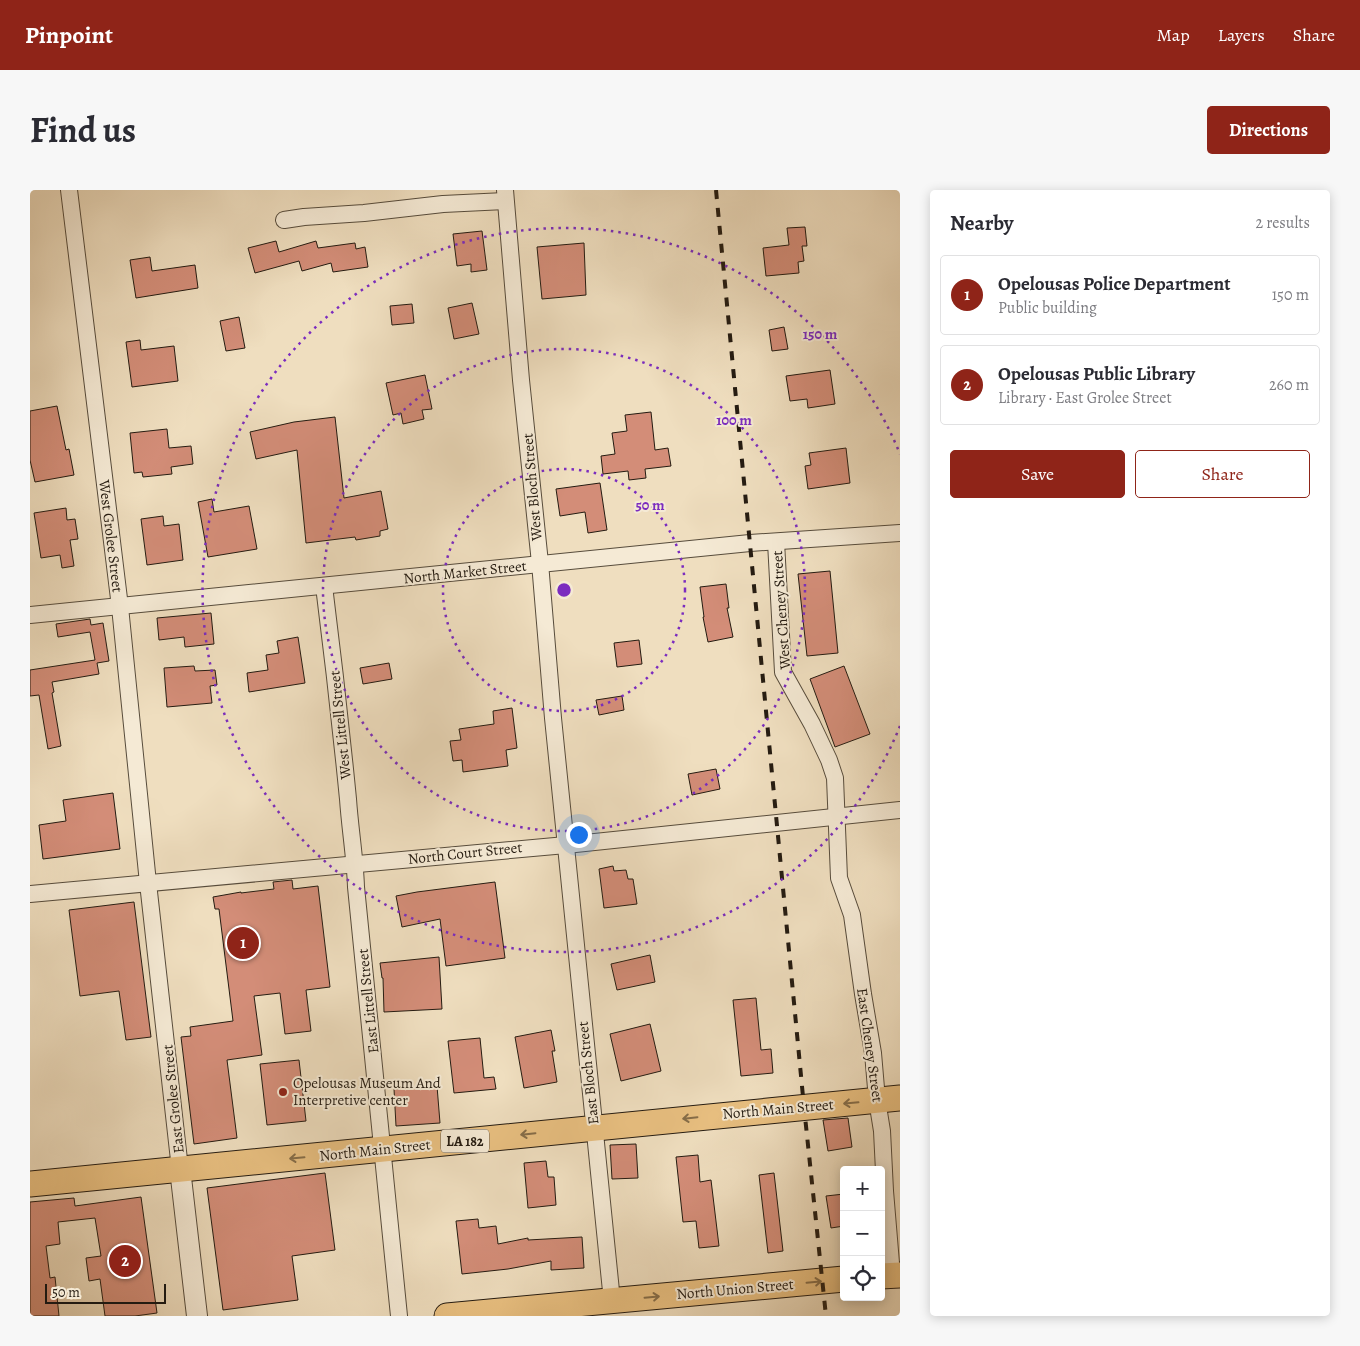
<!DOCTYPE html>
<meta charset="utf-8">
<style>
:root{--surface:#fff;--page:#f7f7f7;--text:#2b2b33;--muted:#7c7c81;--line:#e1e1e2;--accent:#8f2418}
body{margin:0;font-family:Alegreya,serif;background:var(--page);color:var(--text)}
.controls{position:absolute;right:15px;bottom:15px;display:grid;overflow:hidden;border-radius:5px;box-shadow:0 2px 12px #0003}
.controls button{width:45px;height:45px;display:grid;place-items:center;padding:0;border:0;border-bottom:1px solid var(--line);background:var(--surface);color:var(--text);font:25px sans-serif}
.scale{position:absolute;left:15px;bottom:12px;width:121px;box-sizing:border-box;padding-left:5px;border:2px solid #241b11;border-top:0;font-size:14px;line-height:18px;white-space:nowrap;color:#241b11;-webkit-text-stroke:4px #f5ead5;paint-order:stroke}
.you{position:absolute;left:548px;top:644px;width:18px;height:18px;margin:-12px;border:4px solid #fff;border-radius:50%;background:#1a73e8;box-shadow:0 0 0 8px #1a73e833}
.badge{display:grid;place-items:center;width:32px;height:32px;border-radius:50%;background:var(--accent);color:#fff;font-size:16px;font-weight:700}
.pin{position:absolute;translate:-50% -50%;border:2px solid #fff;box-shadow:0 1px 5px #0006}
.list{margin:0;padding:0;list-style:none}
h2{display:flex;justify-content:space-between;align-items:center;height:65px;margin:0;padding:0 20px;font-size:21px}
h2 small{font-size:16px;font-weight:400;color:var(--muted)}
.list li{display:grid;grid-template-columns:32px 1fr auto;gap:15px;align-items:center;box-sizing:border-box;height:80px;margin:0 10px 10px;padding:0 10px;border:1px solid var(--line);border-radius:5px}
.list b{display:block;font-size:19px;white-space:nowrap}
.list p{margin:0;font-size:16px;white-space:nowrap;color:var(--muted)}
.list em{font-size:16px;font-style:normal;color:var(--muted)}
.actions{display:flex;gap:10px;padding:15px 20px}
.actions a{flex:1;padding:11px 0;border:1px solid var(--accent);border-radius:5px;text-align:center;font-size:18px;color:var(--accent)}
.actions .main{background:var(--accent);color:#fff}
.icon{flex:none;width:28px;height:28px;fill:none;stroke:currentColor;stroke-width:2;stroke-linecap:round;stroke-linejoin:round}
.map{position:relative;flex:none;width:870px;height:1126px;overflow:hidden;border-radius:5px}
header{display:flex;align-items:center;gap:30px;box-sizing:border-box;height:70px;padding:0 25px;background:var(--accent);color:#fff}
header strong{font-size:24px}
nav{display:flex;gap:28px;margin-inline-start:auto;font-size:18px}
.intro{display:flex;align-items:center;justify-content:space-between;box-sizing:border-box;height:120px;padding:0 30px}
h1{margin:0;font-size:35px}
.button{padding:12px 22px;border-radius:5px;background:var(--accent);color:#fff;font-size:18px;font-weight:700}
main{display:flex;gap:30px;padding:0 30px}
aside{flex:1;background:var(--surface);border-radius:5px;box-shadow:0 2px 12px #0003}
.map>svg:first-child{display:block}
.building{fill:#d38d78;stroke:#241b11}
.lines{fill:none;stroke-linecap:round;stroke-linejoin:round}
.minor-casing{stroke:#574c3c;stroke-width:18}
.tertiary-casing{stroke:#574c3c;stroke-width:22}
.primary-casing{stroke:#241b11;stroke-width:27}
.minor{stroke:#f5ead5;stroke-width:16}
.tertiary{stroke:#f5ead5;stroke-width:20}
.primary{stroke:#e8bf80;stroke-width:25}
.rail{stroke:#241b11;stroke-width:4;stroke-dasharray:9 9;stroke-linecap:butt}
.oneway{stroke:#866d48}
.ring{fill:none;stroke:#7b2cbf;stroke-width:2.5;stroke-dasharray:2.5 5}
.poi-dot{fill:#8f2418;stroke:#f5ead5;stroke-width:2}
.labels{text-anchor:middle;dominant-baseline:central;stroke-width:4;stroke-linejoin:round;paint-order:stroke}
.shield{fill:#f5ead5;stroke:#63594c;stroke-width:1}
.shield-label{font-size:14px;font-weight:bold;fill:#241b11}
.street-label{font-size:15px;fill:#241b11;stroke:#f5ead5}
.poi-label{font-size:15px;fill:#241b11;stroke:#f5ead5;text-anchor:start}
.centre{fill:#7b2cbf;stroke:#f5ead5;stroke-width:2.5}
.ring-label{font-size:15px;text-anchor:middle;font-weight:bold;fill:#7b2cbf;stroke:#f5ead5;stroke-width:4;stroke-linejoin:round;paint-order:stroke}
</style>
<header>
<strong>Pinpoint</strong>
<nav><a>Map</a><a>Layers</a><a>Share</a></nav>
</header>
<div class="intro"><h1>Find us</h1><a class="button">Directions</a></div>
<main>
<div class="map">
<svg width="870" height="1126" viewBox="0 0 870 1126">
<rect width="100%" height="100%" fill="#efdebf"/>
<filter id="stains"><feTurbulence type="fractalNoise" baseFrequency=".004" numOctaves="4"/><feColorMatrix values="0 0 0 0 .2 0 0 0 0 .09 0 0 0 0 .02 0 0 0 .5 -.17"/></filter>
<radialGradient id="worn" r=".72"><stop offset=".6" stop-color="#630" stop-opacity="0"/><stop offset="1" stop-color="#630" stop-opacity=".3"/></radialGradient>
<g class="building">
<path d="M775 37 777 56H772L774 71 768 72 769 83 736 86 733 58 759 55 757 38Z"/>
<path d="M452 41 457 80 441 82V74L427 76 423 44Z"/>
<path d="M246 51 249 62 286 51 288 58 325 53 326 59 335 57 338 77 303 82 301 73 272 81 269 71 225 83 218 58Z"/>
<path d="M554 53 556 105 512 109 507 57Z"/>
<path d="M120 67 122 81 165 75 168 98 106 108 100 70Z"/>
<path d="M442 113 449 144 424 149 418 118Z"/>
<path d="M382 114 384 133 362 135 360 116Z"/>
<path d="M209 127 215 158 196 161 190 131Z"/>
<path d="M754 137 758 159 742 161 739 140Z"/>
<path d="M110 150 111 160 144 156 148 191 102 197 96 152Z"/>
<path d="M800 180 805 214 778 218 777 209 760 211 756 186Z"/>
<path d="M395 185 402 219 392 220 394 229 373 234 371 223 363 225 356 193Z"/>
<path d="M27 216 36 260 39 259 44 285 5 292 0 270V221Z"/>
<path d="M621 222 625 260 638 258 641 276 615 279 616 288 599 290 598 281 573 284 571 266 585 264 582 243 597 241 595 225Z"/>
<path d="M305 227 314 308 351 301 358 339 350 341V346L326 350 325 347 276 353 267 260 226 269 220 242 264 232Z"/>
<path d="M137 239 139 258 161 256 163 274 141 277 142 284 113 287 112 282 104 283 100 243Z"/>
<path d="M816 258 820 293 778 299 775 276 781 275 779 263Z"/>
<path d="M570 293 577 340 558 343 555 322 530 326 526 299Z"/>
<path d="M182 309 184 322 219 316 227 359 178 367 168 312Z"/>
<path d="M36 318 37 330 45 329 48 349 40 350 44 376 32 378 30 365 11 368 4 323Z"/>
<path d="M133 326 134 336 149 334 153 370 117 375 111 329Z"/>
<path d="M800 381 808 463 777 466 768 384Z"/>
<path d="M696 394 699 418H697L703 447 678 452 673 427H674L670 397Z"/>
<path d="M181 423 184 454 155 457 154 447 129 450 127 428Z"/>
<path d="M60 429 61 435 73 433 79 471 67 473 69 484 22 492 24 502 22 503 31 556 18 559 9 505 0 506V480L65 470 60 442 28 447 26 434Z"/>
<path d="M268 447 275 493 219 502 217 483 238 480 236 465 249 463 247 451Z"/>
<path d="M609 450 612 474 587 477 584 453Z"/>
<path d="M359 473 362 489 333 494 330 478Z"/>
<path d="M164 476 165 481 185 480 187 495 180 496 182 513 137 517 134 478Z"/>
<path d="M814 476 840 544 805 557 780 489Z"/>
<path d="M592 506 594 520 569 525 566 510Z"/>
<path d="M482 518 487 558 476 560 478 576 433 582 432 570 423 571 420 551 431 550 429 539 464 534 463 521Z"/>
<path d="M686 579 690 599 662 605 658 584Z"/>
<path d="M83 603 90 659 13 669 9 635 36 631 33 610Z"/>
<path d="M583 676 584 681 596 680 598 689H603L607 714 574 718 569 679Z"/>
<path d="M262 690 263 699 288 696 300 797 276 800 281 841 255 844 250 803 224 806 232 865 197 870 207 948 164 954 151 847 161 846 160 837 203 831 189 719H185L183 707 211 702V703L244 699 243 692Z"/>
<path d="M465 692 475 768 416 776 410 729 372 737 366 706 387 702Z"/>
<path d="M104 712 121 847 96 850 89 801 50 806 39 720Z"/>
<path d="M620 765 625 792 587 800 581 774Z"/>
<path d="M409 767 412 819 354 822 353 788H352L350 773Z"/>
<path d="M726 808 731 860 741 859 743 883 711 886 703 810Z"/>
<path d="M620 834 631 881 591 891 580 844Z"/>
<path d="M521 840 525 861H522L527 892 494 898 485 847Z"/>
<path d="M450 848 454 888 464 887 466 899 424 903 418 851Z"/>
<path d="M269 870 276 931 237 935 230 874Z"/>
<path d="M407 896 410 933 366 936 364 899Z"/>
<path d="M818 928 822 957 798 961 793 930Z"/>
<path d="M606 954 608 988 582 989 580 955Z"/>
<path d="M668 965 670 992 681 990 689 1056 669 1058 666 1031 653 1032 646 967Z"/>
<path d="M516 971 518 987H524L526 1015 498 1018 494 973Z"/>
<path d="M295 983 305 1060 262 1066 268 1110 193 1120 177 998Z"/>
<path d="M744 983 753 1061 738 1063 729 985Z"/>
<path d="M814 1004V1036L801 1038 796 1006Z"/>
<path d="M111 1007 127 1123 105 1126H75L70 1089 59 1091 56 1068 71 1066 65 1028 28 1032 30 1054 16 1056 20 1088 25 1087 29 1126H0V1012L44 1008 45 1016Z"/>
<path d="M448 1029 449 1038 466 1036 468 1054 498 1048V1050L552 1047 554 1078 521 1080V1071L478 1079 432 1084 426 1031Z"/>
</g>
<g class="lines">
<g class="minor-casing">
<g id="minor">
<path d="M39 0 90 417 118 693 150 979"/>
<path d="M475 0 491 190 510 373 523 528 582 1111"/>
<path d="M254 30 274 27 334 23 413 14 475 11"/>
<path d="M746 352 753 482 782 534 799 570 805 588 809 688 822 725 833 804 843 863 847 910 852 941 855 1001 862 1085"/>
<path d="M294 396C303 467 311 538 318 609 320 639 325 667 326 697L369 1126"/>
<path d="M0 425 720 353 870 343"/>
<path d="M0 704 536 655 870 620"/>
</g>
</g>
<g class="tertiary-casing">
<path id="tertiary" d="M150 979 167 1126"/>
</g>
<g class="primary-casing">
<g id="primary">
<path d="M0 994 870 908"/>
<path d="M851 1086 870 1085"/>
<path d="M417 1126 814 1089"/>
</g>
</g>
<use href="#minor" class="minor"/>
<use href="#tertiary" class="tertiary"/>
<use href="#primary" class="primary"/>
<path class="rail" d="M686 0 774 917 796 1126"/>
</g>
<defs><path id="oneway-shaft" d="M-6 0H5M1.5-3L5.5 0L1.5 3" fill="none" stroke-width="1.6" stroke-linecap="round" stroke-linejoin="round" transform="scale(1.25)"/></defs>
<g class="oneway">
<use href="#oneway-shaft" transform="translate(821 913) rotate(175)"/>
<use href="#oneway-shaft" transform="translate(660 928) rotate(174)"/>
<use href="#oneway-shaft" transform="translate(498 944) rotate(174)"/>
<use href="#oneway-shaft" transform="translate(267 968) rotate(175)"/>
<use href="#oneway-shaft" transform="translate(784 1092) rotate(-5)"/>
<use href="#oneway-shaft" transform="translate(622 1107) rotate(-5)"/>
</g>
<g class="ring">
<circle cx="534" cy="400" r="121"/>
<circle cx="534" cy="400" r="241"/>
<path d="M870 536A362 362 0 1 1 870 264"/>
</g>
<circle class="poi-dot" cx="253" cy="902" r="5"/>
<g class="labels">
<rect class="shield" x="411" y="939.5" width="48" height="23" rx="4"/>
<g class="shield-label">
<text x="435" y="951">LA 182</text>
</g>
<g class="street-label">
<text transform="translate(502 297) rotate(-95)">West Bloch Street</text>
<text transform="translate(81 346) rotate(83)">West Grolee Street</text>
<text transform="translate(435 382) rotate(-6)">North Market Street</text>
<text transform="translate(751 420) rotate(-94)">West Cheney Street</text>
<text transform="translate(310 535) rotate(-96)">West Littell Street</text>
<text transform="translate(435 663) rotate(-6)">North Court Street</text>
<text transform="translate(338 811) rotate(-96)">East Littell Street</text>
<text transform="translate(840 855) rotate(82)">East Cheney Street</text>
<text transform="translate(558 883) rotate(-96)">East Bloch Street</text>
<text transform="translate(143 909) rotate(-96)">East Grolee Street</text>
<text transform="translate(748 919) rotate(-5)">North Main Street</text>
<text transform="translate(345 960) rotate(-6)">North Main Street</text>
<text transform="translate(705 1099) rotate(-5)">North Union Street</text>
</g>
<g class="poi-label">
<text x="263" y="893">Opelousas Museum And<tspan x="263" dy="17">Interpretive center</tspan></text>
</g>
</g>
<circle cx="534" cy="400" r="8" class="centre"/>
<g class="ring-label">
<text x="790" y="149">150 m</text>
<text x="704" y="235">100 m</text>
<text x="620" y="320">50 m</text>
</g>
<rect width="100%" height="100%" filter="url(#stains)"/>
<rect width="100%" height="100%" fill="url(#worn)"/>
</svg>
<div class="controls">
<button>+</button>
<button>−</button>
<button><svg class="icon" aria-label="locate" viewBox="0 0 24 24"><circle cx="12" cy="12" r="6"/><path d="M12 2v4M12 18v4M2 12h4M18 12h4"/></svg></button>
</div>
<div class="scale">50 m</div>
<div class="you"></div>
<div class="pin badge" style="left:213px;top:753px">1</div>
<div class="pin badge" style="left:95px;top:1071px">2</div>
</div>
<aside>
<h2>Nearby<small>2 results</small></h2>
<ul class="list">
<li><span class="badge">1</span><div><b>Opelousas Police Department</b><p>Public building</p></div><em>150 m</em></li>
<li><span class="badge">2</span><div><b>Opelousas Public Library</b><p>Library · East Grolee Street</p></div><em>260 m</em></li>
</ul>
<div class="actions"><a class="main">Save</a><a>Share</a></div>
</aside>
</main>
